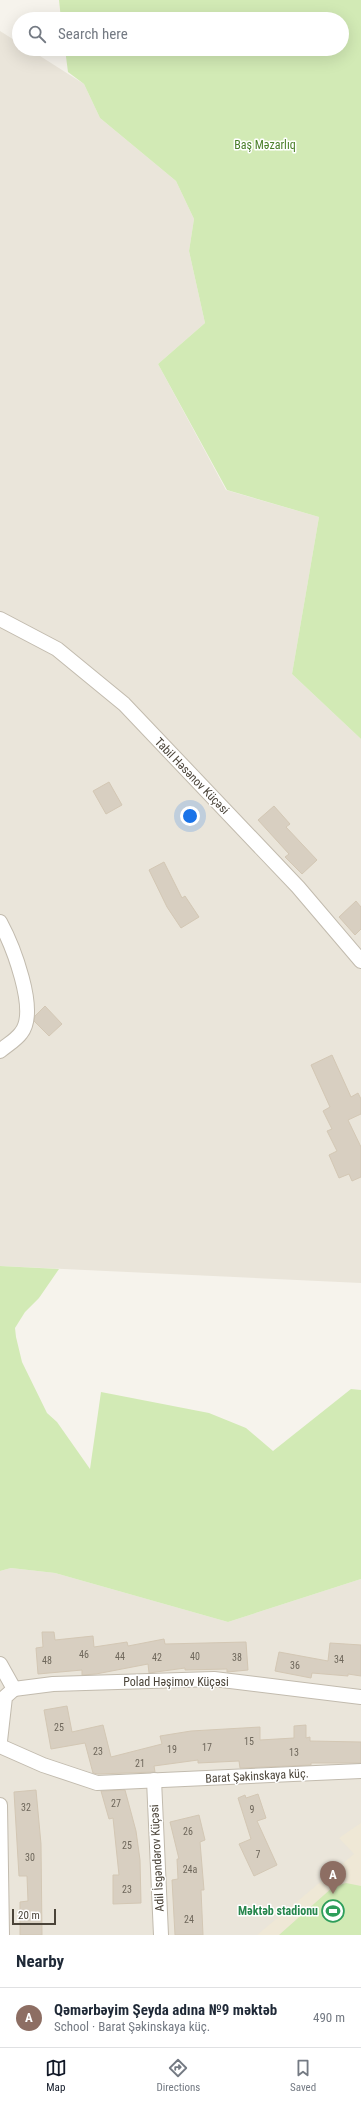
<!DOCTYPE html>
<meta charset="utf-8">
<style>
:root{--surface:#fff;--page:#f6f6f7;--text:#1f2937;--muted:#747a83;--line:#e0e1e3;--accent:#111827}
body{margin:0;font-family:"Roboto Condensed",sans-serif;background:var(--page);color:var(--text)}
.scale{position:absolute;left:12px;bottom:10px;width:44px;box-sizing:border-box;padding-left:4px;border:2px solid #4b4439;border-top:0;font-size:11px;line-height:14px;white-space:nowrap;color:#4b4439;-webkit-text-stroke:3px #fff;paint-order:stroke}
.you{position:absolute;left:190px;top:816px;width:14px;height:14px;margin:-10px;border:3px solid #fff;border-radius:50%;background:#1a73e8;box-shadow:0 0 0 6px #1a73e833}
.badge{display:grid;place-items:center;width:26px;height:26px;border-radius:50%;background:var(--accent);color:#fff;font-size:13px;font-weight:700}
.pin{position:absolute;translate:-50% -33px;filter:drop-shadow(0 1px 2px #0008)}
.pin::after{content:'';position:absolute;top:21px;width:14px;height:12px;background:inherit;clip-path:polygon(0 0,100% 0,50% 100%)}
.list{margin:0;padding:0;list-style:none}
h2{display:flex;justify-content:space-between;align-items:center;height:52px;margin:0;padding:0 16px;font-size:17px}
h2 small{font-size:13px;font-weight:400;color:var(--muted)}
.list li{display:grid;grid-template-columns:26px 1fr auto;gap:12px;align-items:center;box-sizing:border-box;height:60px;padding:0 16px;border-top:1px solid var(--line)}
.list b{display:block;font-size:15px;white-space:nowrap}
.list p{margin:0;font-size:13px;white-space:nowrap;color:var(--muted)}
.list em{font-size:13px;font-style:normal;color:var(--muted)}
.icon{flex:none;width:22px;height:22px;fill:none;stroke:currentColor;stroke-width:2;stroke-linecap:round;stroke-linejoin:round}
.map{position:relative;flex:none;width:361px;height:1935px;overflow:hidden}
.search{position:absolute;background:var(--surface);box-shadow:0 4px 16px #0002;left:12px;right:12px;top:12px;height:44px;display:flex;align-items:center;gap:10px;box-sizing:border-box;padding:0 14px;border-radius:22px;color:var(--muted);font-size:15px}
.sheet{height:112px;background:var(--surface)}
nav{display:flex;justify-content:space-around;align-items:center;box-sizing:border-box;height:56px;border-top:1px solid var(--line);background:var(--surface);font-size:11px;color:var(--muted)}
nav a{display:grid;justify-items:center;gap:2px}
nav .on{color:var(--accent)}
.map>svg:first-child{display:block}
.residential{fill:#eae5da}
.education{fill:#efe8d6}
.green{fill:#d2eab5}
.building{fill:#d8cfc1;stroke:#d3c7b4}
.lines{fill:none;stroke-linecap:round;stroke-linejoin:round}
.street-casing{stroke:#c2bbae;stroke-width:16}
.street{stroke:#fff;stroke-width:14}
.labels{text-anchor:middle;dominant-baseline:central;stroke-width:3;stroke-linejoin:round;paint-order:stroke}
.number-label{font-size:10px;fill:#6e675b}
.park-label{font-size:12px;fill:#4a7f2a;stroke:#fff}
.street-label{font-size:12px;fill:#4b4439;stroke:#fff}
.leisure-label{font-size:12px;font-weight:bold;fill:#27864d;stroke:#fff;text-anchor:end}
</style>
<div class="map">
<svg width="361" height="1935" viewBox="0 0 361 1935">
<rect width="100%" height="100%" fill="#f6f3ec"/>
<g class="residential">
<path d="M0 31 19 43V49H29L84 84 100 118 176 181 194 219 189 251 205 323 158 364 226 490 319 517 292 674 361 739V1283L0 1266Z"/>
<path d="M11 1568 55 1573 228 1622 361 1579V1935H0V1571Z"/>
</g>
<path class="education" d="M361 1823V1935H257L354 1854 339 1838Z"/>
<g class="green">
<path d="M59 0H361V739L292 674 319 517 227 490 158 364 205 323 189 251 194 219 176 181 100 118 84 84 68 72 65 49H342V19H61Z"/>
<path d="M0 1266 59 1269 39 1298 25 1312 15 1328 16 1337 22 1362 47 1413 57 1422 90 1469 101 1392 209 1413 246 1428 273 1451 351 1389 361 1390V1579L228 1622 55 1573 11 1568 0 1571Z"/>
<path d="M346 1883 361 1886V1935H279L333 1887Z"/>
</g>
<g class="building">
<path d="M109 782 122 805 106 814 93 791Z"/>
<path d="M274 806 290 824 286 827 317 860 302 874 285 857 289 854 258 820Z"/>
<path d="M164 862 182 898 185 896 199 917 181 928 167 907 149 870Z"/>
<path d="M356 901 361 907V929L355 935 339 917Z"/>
<path d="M45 1006 62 1024 49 1036 34 1021 35 1016Z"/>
<path d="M332 1055 351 1097 358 1093 361 1099V1114L348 1120 361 1147V1177L352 1181 349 1174 339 1178 329 1155 337 1151 327 1131 332 1129 323 1111 330 1107 311 1065Z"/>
<path d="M42 1632H54L55 1640 93 1636 94 1647 127 1642 128 1646 164 1639 165 1644 246 1642 248 1670 227 1672V1669L185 1670V1668L149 1673 148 1664 96 1674 82 1675V1670L38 1674 36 1648 43 1647Z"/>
<path d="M330 1643 361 1645V1676L348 1674V1676L312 1673 311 1678 275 1671 279 1652 328 1661Z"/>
<path d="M67 1706 72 1732 103 1725 111 1757 162 1744 160 1736 191 1731 260 1727V1740L294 1738V1726L306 1725V1738L310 1737V1741L361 1742V1763H311V1765L240 1768 239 1761 198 1763V1760L154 1766 155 1772 98 1774 93 1773 85 1743 51 1749 44 1710Z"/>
<path d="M36 1790 41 1844 42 1935H20V1902L28 1901 27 1876H19L14 1792Z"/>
<path d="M125 1790 136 1831 140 1860 141 1903 113 1904V1875H119L113 1818 109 1819 101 1791Z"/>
<path d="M258 1794 266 1818 257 1821 277 1865 254 1876 239 1844 251 1839 238 1798 245 1795 246 1798Z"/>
<path d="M199 1815 205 1840 200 1842 204 1890H201L203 1935H175L172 1880 178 1879 177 1859H179L170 1822Z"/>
</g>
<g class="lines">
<g class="street-casing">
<g id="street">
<path d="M0 619 57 649 124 704 298 887 361 961"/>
<path d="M0 922C12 944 39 1011 21 1033 16 1040 7 1045 0 1051"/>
<path d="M0 1664 14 1689"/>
<path d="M14 1689 53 1684 214 1679 361 1697"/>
<path d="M0 1741 5 1697 14 1689"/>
<path d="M0 1746 43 1765 97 1783 361 1771"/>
<path d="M154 1780 161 1935"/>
<path d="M0 1805 2 1935"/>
</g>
</g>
<use href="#street" class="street"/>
</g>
<defs>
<g id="stadium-ring" transform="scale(1.15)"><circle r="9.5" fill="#fff" stroke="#2e9e5b" stroke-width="1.5"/><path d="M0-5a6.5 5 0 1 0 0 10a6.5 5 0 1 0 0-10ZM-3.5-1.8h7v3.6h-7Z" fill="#2e9e5b"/></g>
</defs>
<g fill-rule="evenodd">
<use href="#stadium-ring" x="333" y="1911"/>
</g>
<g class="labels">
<g class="number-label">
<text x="84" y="1654">46</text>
<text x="120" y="1656">44</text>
<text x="195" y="1656">40</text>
<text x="157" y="1657">42</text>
<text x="237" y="1657">38</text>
<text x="339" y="1659">34</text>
<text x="47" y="1660">48</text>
<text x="295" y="1665">36</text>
<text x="59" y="1727">25</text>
<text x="249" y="1741">15</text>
<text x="207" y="1747">17</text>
<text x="172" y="1749">19</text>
<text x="98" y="1751">23</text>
<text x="294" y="1752">13</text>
<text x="140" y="1763">21</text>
<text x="116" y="1803">27</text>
<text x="26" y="1807">32</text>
<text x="252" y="1809">9</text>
<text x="188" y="1831">26</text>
<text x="127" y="1845">25</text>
<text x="258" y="1854">7</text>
<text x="30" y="1857">30</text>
<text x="190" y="1869">24a</text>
<text x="127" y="1889">23</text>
<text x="189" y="1919">24</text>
</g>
<g class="park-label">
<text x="265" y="145">Baş Məzarlıq</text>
</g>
<g class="street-label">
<text transform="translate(192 776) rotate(46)">Tabil Həsənov Küçəsi</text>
<text x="176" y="1682">Polad Həşimov Küçəsi</text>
<text transform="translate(257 1776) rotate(-3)">Barat Şəkinskaya küç.</text>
<text transform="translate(157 1858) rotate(-93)">Adil İsgəndərov Küçəsi</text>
</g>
<g class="leisure-label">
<text x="318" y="1911">Məktəb stadionu</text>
</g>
</g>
</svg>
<div class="scale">20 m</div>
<div class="you"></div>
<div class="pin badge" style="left:333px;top:1894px;background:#8d6e63">A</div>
<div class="search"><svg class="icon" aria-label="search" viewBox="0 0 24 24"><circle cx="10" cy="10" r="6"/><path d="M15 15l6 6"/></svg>Search here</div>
</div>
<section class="sheet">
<h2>Nearby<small></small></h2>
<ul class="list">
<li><span class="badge" style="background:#8d6e63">A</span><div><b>Qəmərbəyim Şeyda adına №9 məktəb</b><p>School · Barat Şəkinskaya küç.</p></div><em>490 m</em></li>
</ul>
</section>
<nav>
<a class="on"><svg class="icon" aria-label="map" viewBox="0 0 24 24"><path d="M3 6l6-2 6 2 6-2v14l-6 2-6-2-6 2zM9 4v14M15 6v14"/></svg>Map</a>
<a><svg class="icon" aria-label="directions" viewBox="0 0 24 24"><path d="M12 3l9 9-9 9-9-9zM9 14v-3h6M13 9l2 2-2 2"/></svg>Directions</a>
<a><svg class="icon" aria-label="saved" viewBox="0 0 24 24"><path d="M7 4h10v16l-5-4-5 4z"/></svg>Saved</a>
</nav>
